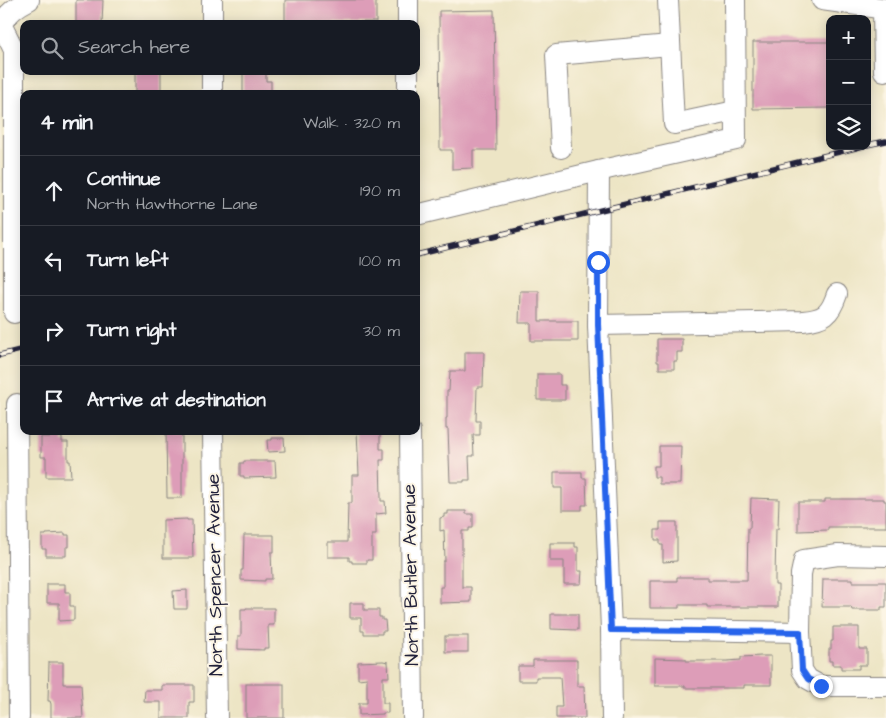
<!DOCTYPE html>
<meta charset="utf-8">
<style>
:root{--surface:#171b24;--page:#242831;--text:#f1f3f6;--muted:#9ea1a6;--line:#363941}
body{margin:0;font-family:"Architects Daughter",sans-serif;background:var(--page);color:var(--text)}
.controls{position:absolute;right:15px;top:15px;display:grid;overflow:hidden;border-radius:10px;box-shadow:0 2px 12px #0003}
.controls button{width:45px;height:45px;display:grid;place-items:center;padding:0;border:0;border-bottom:1px solid var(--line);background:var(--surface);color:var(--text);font:25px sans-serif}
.stop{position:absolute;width:15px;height:15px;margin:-11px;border:4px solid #2563eb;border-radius:50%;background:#fff}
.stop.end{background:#2563eb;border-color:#fff;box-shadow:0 1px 5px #0008}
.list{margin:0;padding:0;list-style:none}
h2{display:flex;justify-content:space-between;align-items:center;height:65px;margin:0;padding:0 20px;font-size:21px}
h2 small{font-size:16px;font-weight:400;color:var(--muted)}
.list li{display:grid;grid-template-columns:32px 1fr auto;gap:15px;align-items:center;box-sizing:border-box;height:70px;padding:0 20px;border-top:1px solid var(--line)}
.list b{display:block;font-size:19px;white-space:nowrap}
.list p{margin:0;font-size:16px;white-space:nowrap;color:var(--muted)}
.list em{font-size:16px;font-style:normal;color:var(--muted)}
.icon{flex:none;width:28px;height:28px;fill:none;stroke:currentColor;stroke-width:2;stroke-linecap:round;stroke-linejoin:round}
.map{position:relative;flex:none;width:886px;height:718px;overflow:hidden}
.search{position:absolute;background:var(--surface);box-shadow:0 2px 12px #0003;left:20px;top:20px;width:400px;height:55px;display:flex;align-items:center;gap:12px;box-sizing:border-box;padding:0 18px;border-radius:10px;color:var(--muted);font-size:19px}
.panel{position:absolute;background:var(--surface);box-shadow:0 2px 12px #0003;left:20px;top:90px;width:400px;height:345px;border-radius:10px}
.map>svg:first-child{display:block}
.building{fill:#dd9db8}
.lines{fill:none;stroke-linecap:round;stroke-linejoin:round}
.minor-casing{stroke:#888480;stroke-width:22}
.minor{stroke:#fff;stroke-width:20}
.rail-casing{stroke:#22223b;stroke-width:5.5}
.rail{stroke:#fcf5e5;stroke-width:4;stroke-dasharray:11;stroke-linecap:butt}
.route{stroke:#2563eb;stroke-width:6}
.labels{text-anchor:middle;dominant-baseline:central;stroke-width:4;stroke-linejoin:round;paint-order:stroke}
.street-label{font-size:19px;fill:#22223b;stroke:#fcf5e5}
</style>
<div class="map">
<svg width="886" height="718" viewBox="0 0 886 718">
<rect width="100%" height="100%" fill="#fcf5e5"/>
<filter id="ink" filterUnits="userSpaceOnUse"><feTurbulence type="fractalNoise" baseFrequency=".02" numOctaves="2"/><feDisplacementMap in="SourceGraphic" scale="10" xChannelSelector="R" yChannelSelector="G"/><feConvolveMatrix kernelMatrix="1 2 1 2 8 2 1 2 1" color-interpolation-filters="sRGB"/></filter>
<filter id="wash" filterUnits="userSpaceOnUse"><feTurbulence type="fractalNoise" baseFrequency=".0096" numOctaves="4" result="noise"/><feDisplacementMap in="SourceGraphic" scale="20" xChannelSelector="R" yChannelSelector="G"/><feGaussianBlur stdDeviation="1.12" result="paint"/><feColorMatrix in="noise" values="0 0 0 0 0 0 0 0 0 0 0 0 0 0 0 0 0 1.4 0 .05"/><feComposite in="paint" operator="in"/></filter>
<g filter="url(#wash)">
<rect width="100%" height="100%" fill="#ede5c5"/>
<g id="blocks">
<g class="building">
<path d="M76 0H103L102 24H76Z"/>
<path d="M285 0H376V22H360V23H285Z"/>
<path d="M494 10 496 150H473V168L452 169V150H440L439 11Z"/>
<path d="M753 42H830V108L753 109Z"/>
<rect x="135" y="71" width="26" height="23"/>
<path d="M243 71H266V81H271V94H243Z"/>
<path d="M520 291H539V321H578V341H531V323H519Z"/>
<path d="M657 339H682V352H677V361H674V369H659V362H657Z"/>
<path d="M465 352H484L483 387H477L476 421H480V435H473L474 456H469L470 480H464V482H450L448 429H446V418H447V391H449L450 371H465Z"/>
<path d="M537 374H560V385H565V400H537Z"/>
<path d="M166 431H182V498H167Z"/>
<path d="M357 431H380V449H384V460H380L381 498V501H385L386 513 376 514V535H372V560H367V563H352V561H349V557H328V542H347L348 503H352V475H359Z"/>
<path d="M41 437H62V442H68V461H70L71 477H46V457H41Z"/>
<path d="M272 438H284L285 451 268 452 267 440H272Z"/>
<path d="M659 446H681L680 484H659V477H654V466H659Z"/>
<path d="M244 461H275L276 477 244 478V476H240V463H244Z"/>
<path d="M554 472H582V478H586L587 505H582V510H562V488H554Z"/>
<path d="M751 498 779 499 778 529H776L775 578V585H778V607H707V605H679V608H650V581H677V577H708V580H747L748 528H750Z"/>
<path d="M825 499H884V501H886V527H828V530L798 531V502H825Z"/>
<path d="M448 511H466V514H473V528H469V531H462V587H471V602L440 603V587H443V561H445L444 530 440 531V518L444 517V514H448Z"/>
<path d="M187 519V520H192L193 558H163V520Z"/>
<path d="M660 522H677V561L663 562V545H660V540H655V530H660Z"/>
<path d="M65 533V535H69V547H66V556H46V549H42V535H46V534Z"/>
<path d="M244 535H274V552H271L272 579H265V581L241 580V570H243Z"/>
<path d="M550 543H575V547H578V571H582L581 584H564V561H550Z"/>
<path d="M823 579H853V582H886V607H881V610H852L851 607H822Z"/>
<path d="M47 584H65V592H70V606H74V620L59 621V603H47Z"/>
<path d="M187 590V609H174L173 591Z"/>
<path d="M350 603H364V610H379V617H382V620H385L386 631H382V634H364V631H361V618H350Z"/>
<path d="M246 608H274V625H268L269 648H264V650L238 649V636H241V609H246Z"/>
<path d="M551 614H578V630L551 629Z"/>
<path d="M833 627H859V649H867V665H859V669H841V665H832V661H829V649H831V641H833Z"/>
<rect x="445" y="636" width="23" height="16"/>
<path d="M761 656H771V685H744V688H685V686H655V658L686 659V661H727L741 660V657Z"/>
<path d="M533 660H577V686H584L585 718H556V707H562L560 677H536V681H518V666H533Z"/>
<path d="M383 661 388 662 389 677H383V703H388V713H383V714L359 715V703H367V678L358 679V662Z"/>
<path d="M49 662H63V684H81L83 718H51V704L50 701H48Z"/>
<rect x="246" y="684" width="38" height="34"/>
<path d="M162 685H194V702H189V718H161V702H144L145 690H162Z"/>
</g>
</g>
</g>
<g filter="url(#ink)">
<use href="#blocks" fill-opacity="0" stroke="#888480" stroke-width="1"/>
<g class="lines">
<g class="minor-casing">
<g id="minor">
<path d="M408 0V24"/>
<path d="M668 0 674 124 735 111"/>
<path d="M822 0 886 9"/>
<path d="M883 9 884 71"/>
<path d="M212 24V0"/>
<path d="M408 71V94"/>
<path d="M212 94V71"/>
<path d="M561 148 556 55 670 45"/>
<path d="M599 171 598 325 611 629 612 718"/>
<path d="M416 215 611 168 736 140 735 0"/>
<path d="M14 313V50L1 24C9 12 17 6 29 0"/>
<path d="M598 325 803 321C824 319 830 315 837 294"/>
<path d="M17 404 19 718"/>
<path d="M213 431 217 718"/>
<path d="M410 431 413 718"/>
<path d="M886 556 838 555 804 560 801 574 800 632 802 670 808 679 821 686H886"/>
<path d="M611 629 800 632"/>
</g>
</g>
<use href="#minor" class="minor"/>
<g class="rail-casing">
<g id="rail">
<path d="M867 145 886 141"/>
<path d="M416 255 864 146"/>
<path d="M0 355 24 349"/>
</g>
</g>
<use href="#rail" class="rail"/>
</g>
</g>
<g class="lines" filter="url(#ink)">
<path class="route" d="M598 262V324L611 630 800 632 802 670 808 679 821 686"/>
</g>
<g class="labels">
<g class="street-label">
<text transform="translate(215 575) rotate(-91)">North Spencer Avenue</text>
<text transform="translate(411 575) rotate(-91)">North Butler Avenue</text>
</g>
</g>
</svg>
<div class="controls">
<button>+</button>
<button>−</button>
<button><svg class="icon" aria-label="layers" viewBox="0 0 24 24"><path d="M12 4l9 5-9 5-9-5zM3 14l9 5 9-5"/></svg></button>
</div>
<div class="stop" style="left:598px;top:262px"></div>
<div class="stop end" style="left:821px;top:686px"></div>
<div class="search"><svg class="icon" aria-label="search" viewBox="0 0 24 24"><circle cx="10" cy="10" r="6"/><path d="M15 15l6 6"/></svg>Search here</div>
<section class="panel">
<h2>4 min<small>Walk · 320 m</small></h2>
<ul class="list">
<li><svg class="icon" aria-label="ahead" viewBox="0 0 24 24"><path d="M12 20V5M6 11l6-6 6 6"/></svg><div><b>Continue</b><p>North Hawthorne Lane</p></div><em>190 m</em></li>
<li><svg class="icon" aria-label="left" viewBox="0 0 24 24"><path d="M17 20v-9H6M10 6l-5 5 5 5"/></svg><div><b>Turn left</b></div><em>100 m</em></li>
<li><svg class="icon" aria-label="right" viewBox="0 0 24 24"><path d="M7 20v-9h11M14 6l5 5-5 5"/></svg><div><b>Turn right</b></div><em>30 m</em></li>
<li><svg class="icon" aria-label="arrive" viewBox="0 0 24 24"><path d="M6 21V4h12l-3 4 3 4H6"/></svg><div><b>Arrive at destination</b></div></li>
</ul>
</section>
</div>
